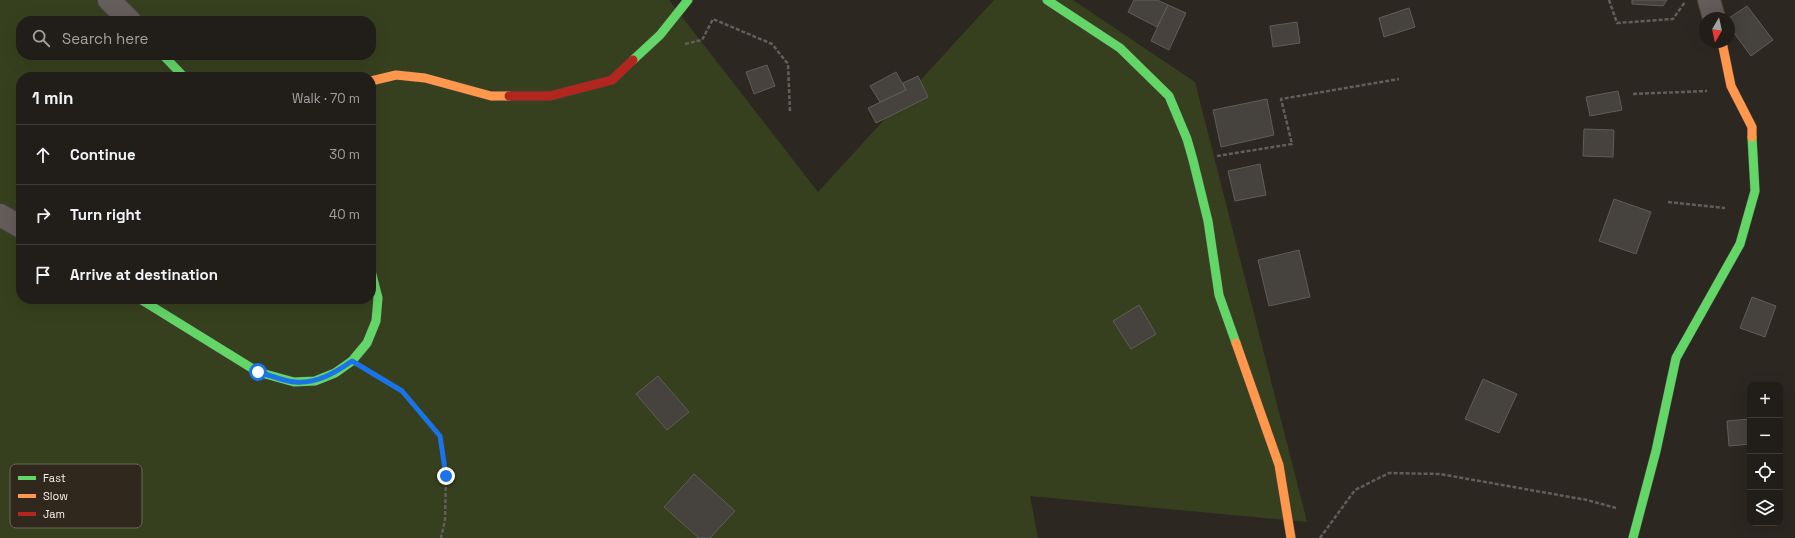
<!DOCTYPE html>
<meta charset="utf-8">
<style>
:root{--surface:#211d19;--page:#292622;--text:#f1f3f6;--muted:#a2a2a2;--line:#3e3b38}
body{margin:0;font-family:"Space Grotesk",sans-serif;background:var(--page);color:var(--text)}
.controls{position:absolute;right:12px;bottom:12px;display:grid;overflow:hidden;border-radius:8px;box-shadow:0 4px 16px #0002}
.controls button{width:36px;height:36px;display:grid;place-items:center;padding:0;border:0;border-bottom:1px solid var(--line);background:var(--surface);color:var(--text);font:20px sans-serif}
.compass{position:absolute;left:1699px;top:12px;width:36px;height:36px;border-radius:50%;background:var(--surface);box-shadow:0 4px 16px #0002;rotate:189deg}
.stop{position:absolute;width:12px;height:12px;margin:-9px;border:3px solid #1a73e8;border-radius:50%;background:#fff}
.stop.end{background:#1a73e8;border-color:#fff;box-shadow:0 1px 4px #0008}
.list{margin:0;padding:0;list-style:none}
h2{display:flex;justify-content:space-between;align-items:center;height:52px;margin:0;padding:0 16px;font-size:17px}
h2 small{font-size:13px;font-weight:400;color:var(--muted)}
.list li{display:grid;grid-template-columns:26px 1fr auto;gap:12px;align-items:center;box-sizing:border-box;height:60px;padding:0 16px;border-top:1px solid var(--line)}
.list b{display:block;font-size:15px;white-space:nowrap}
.list em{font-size:13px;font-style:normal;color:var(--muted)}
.icon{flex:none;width:22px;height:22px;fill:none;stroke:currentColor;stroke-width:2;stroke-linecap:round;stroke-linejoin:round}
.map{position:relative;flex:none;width:1795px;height:538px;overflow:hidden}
.search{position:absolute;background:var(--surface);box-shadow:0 4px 16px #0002;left:16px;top:16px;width:360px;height:44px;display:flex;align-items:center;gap:10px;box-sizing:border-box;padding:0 14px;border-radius:16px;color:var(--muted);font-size:15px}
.panel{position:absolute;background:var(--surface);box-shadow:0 4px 16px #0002;left:16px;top:72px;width:360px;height:232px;border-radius:16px}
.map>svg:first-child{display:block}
.green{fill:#37401e;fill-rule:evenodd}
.building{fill:#46423d;stroke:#615c57}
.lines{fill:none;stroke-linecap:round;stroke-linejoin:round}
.street-casing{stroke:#48433e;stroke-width:24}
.fast-casing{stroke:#48433e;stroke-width:10}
.slow-casing{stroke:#48433e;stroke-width:10}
.jam-casing{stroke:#48433e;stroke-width:10}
.path{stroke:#635e5a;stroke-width:2.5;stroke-dasharray:4 2;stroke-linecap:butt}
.street{stroke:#655d5c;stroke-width:22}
.fast{stroke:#63d668;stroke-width:9}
.slow{stroke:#ff974d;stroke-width:9}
.jam{stroke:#b3261e;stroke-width:9}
.route{stroke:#1a73e8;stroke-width:5}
.key{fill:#30271d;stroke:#6c645a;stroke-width:1}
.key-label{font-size:11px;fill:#f7f1ea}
</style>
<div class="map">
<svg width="1795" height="538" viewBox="0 0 1795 538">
<rect width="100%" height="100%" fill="#2c2721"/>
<path class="green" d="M0 0H669L818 192 994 0H1073L1195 82 1307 522 1030 496 1038 538H0ZM21 21H371V55H21ZM21 77H371V299H21Z"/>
<g class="building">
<path d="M1134 0H1157L1168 5 1157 27 1128 12Z"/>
<path d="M1632 0H1667L1663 6 1632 4Z"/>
<path d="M1168 5 1186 13 1169 50 1151 41Z"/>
<path d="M1747 6 1773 40 1751 56 1729 26V18Z"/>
<path d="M1409 8 1415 27 1384 37 1379 18Z"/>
<path d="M1297 22 1300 43 1273 47 1270 26Z"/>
<path d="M767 65 775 86 754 94 746 72Z"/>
<path d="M896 72 906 90 880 102 870 86Z"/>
<path d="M918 76 928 97 876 123 868 108 906 90 903 83Z"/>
<path d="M1618 91 1622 110 1590 116 1586 97Z"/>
<path d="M1267 99 1274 135 1221 147 1213 110Z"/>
<path d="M1584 129 1614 130 1613 157 1583 156Z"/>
<path d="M1260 164 1266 195 1235 201 1228 171Z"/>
<path d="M1614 199 1651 212 1636 254 1599 241Z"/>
<path d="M1299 250 1310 297 1269 306 1258 260Z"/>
<path d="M1752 297 1776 306 1765 337 1740 328Z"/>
<path d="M1139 305 1156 334 1131 349 1113 321Z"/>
<path d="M658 376 689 412 667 430 636 394Z"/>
<path d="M1483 379 1517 394 1499 433 1465 419Z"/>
<path d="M1750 419V444L1729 446 1727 421Z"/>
<path d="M694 474 735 511 710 538H699L664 507Z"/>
</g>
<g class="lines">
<g class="street-casing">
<g id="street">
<path d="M109 0 130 21"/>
<path d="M1709 0 1714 18"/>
<path d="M0 215 21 227"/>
</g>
</g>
<g class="fast-casing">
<g id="fast">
<path d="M1047 0 1120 48 1169 96 1187 139 1193 160 1208 221 1219 295 1236 343"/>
<path d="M163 55 184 77"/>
<path d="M633 60 660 35 688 0"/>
<path d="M140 299 258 372 294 382 315 381 335 373 352 361 367 343 376 321 378 298 371 271"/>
<path d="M1633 538 1656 451 1676 358 1740 244 1755 191 1752 137"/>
</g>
</g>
<g class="slow-casing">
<g id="slow">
<path d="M1722 42 1731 86 1752 127V137"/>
<path d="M371 81 396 75 425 78 491 96H509"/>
<path d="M1236 343 1279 465 1291 538"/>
</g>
</g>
<g class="jam-casing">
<path id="jam" d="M509 96H550L612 80 633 60"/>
</g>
<g class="path">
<path d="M1609 0 1617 23 1673 19 1685 2"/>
<path d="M685 44 702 40 713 19 772 44 788 64 790 112"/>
<path d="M1633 94 1707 91"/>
<path d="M1217 156 1292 144 1281 99 1399 79"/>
<path d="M1668 202 1725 208"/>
<path d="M373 373 402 391 439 436 446 476 445 520 441 538"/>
<path d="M1320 538 1355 490 1389 473 1440 474 1587 500 1616 508"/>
</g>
<use href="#street" class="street"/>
<use href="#fast" class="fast"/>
<use href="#slow" class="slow"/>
<use href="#jam" class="jam"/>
</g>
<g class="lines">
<path class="route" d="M258 372C270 375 283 381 295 382 316 384 335 373 352 361L402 391 440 436 446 476"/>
</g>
<rect x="10" y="464" width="132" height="64" rx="6" class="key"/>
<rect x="18" y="476" width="18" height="4" fill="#63d668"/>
<rect x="18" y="494" width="18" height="4" fill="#ff974d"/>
<rect x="18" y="512" width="18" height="4" fill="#b3261e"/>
<g class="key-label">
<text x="43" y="482">Fast</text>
<text x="43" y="500">Slow</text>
<text x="43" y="518">Jam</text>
</g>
</svg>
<div class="controls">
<button>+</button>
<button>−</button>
<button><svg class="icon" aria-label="locate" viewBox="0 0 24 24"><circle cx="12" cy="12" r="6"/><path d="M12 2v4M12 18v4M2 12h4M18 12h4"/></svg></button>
<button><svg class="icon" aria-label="layers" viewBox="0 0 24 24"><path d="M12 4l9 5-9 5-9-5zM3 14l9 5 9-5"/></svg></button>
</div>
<svg class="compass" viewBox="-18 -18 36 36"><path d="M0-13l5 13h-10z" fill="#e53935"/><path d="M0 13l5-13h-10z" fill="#a2a2a2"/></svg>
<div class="stop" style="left:258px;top:372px"></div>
<div class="stop end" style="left:446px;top:476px"></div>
<div class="search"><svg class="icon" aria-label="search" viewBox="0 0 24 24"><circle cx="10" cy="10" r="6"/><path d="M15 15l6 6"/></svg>Search here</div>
<section class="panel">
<h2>1 min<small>Walk · 70 m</small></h2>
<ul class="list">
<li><svg class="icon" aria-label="ahead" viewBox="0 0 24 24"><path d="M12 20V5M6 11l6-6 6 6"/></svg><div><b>Continue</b></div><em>30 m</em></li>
<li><svg class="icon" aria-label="right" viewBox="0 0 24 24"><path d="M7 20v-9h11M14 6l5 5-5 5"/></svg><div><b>Turn right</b></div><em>40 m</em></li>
<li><svg class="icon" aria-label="arrive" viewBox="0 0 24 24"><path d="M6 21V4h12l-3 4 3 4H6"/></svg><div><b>Arrive at destination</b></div></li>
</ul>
</section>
</div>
